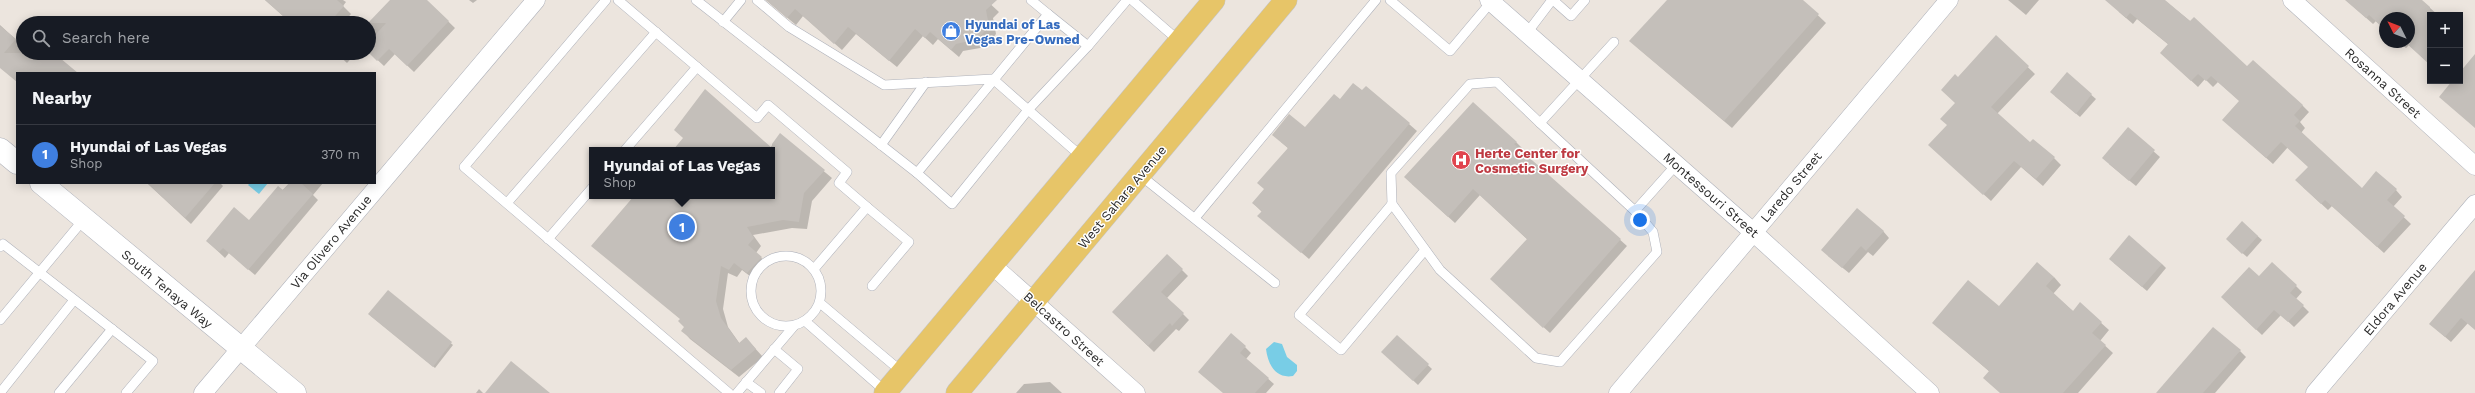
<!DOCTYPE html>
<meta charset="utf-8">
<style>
:root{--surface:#171b24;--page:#20242c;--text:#f1f3f6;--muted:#9ea1a6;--line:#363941;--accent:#496eed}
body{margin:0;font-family:"Work Sans",sans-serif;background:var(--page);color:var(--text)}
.controls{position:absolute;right:12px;top:12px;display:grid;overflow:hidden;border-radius:0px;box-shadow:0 2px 10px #0003}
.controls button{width:36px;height:36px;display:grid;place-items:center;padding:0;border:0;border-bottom:1px solid var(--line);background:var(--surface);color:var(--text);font:20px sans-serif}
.compass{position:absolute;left:2379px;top:12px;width:36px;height:36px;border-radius:50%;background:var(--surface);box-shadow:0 2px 10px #0003;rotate:312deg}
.you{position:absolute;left:1640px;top:220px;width:14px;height:14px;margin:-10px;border:3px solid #fff;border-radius:50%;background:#1a73e8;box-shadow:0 0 0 6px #1a73e833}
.badge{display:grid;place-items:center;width:26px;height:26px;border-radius:50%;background:var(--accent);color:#fff;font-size:13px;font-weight:700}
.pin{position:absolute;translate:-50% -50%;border:2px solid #fff;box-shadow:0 1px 4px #0006}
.popup{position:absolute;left:589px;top:147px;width:186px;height:52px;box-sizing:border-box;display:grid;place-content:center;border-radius:0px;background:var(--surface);filter:drop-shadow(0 1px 3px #0005);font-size:13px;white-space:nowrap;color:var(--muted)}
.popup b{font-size:15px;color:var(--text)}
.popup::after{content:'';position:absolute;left:50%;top:100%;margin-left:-8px;border:8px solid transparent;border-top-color:var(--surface)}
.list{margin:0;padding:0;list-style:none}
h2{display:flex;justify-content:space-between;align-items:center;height:52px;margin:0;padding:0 16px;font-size:17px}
h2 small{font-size:13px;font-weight:400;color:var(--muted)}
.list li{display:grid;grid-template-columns:26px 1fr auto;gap:12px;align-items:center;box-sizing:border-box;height:60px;padding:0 16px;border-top:1px solid var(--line)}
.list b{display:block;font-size:15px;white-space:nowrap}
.list p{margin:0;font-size:13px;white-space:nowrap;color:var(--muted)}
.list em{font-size:13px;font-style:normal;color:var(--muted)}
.icon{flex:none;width:22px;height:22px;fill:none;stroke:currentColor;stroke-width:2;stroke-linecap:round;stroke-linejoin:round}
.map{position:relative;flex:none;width:2475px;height:393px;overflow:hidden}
.search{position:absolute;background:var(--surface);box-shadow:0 2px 10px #0003;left:16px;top:16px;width:360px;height:44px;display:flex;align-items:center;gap:10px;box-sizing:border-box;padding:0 14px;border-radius:22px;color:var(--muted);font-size:15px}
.panel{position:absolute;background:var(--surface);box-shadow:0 2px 10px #0003;left:16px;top:72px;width:360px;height:112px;border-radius:0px}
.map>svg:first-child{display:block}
.water{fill:#78cde6}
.shadow{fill:#0003}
.building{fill:#c4bfba}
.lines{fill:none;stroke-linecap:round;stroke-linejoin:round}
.lane-casing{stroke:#aeb1ba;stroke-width:10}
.street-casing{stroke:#aeb1ba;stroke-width:19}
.secondary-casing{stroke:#aeb1ba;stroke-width:23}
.primary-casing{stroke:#c4c4c4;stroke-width:23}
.lane{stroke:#fff;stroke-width:9}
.street{stroke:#fff;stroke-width:18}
.secondary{stroke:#fff;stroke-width:22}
.primary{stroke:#e7c568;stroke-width:22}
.labels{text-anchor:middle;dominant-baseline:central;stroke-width:3;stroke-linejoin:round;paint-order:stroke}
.shop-label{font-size:13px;font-weight:bold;fill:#366cbe;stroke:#fff;text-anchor:start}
.street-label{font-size:13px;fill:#2b2b2b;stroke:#fff}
.health-label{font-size:13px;font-weight:bold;fill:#be3a42;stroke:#fff;text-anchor:start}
</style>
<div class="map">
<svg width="2475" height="393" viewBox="0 0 2475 393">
<rect width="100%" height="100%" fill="#ece5de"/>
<g class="water">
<path d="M250 183H268L259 194 248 185Z"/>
<path d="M1274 342 1282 344 1287 357 1297 365V371L1293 376C1276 379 1268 365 1266 349Z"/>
</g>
<g class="shadow">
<path d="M265 0H343L346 2 343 6 351 14 343 23H291Z"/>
<path d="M392 0H426L455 28 414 72 395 54 384 66 369 52V24Z"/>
<path d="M469 0H477L473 3Z"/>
<path d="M766 0H986L999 12 993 18 996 34 986 47 963 51 959 57 938 39 933 45 923 36 897 67 856 34 842 50 803 16 796 25Z"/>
<path d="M1668 0H1802L1826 23 1732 128 1638 48Z"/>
<path d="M2008 0H2039L2026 15Z"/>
<path d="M2117 0H2164L2247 67 2302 105 2309 112 2300 122 2305 128 2301 133 2362 189 2396 190 2402 197 2393 207 2411 224 2384 253 2332 206 2328 210 2303 187 2309 167 2288 147 2273 164 2230 126 2240 101 2218 82 2213 87 2205 79 2198 87 2168 59 2169 45 2137 19 2133 24 2119 12Z"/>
<path d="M2346 0H2421L2438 15H2430V64L2409 45 2406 48 2399 42H2409V18H2385V29L2376 21 2373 24Z"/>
<path d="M0 25 23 46V53H53L76 73H17V82L0 60Z"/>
<path d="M1996 37 2035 74 1997 114 2030 144 2054 158 2061 165 2043 186 2021 167 1991 201 1937 152 1956 103 1958 78Z"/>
<path d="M336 53H356L347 63Z"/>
<path d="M2067 74 2096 99 2080 117 2055 96Z"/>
<path d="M1340 101 1409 124 1417 131 1309 259 1259 216 1262 212 1253 203 1265 189 1288 148 1281 142 1306 128Z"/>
<path d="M2128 129 2160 157 2136 186 2109 164Z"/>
<path d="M780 135 832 178 812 201 807 229 792 228 753 235 761 246 756 253 769 265 755 280 742 270 737 277 728 273 723 309 728 327 740 344 753 346 763 357 739 377 690 339 683 331 685 328 681 319 592 246 635 196H772V150H674L770 148Z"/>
<path d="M1516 142 1523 149 1521 151 1627 246 1550 333 1498 286 1528 240 1480 195 1455 223 1412 184Z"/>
<path d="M147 183H220L223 186 191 224Z"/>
<path d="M290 183H323L313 195 318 200 255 275 229 253 225 258 207 241 249 221Z"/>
<path d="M2242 222 2262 240 2247 257 2231 243Z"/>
<path d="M1883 231 1889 238 1873 256 1868 252 1849 273 1828 256Z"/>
<path d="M1167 255 1188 276 1167 298 1189 320 1179 331 1176 329 1154 352 1113 312Z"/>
<path d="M2114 263 2162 264 2166 268 2147 291Z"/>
<path d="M2054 277 2061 285 2053 294 2074 312 2080 304 2109 330 2100 341 2113 353 2078 393H2001L1990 372 1941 330 2000 308Z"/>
<path d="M2259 277 2296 286 2302 292 2296 299 2309 312 2294 327 2281 315 2262 335 2228 303Z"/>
<path d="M2475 281V329L2468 323 2451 342 2437 330Z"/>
<path d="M388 292 453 345 435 368 371 316Z"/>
<path d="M1397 336 1432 369 1418 385 1383 352Z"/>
<path d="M1245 347 1251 353 1246 359 1274 384 1266 393H1224L1200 371Z"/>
<path d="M2240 351 2246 357 2215 393H2160Z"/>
<path d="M1050 382 1062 393H1016L1024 384Z"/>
<path d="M479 389 483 393H476Z"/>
</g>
<g class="building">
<path d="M265 0H337L344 6 329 23H291Z"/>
<path d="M390 0H427L449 21 407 66 389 49 377 61 369 53V42L386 23H368Z"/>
<path d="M766 0H997L986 10 989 26 978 39 956 44 951 50 930 32 925 38 915 29 889 61 848 27 834 44 795 9 787 18Z"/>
<path d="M1667 0H1803L1819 14 1724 121 1629 41Z"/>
<path d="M2105 0H2165L2190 21 2194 17 2247 66 2253 60 2303 105 2294 115 2300 121 2295 126 2362 188 2376 171 2397 189 2387 200 2405 216 2377 247 2325 200 2321 204 2295 180 2308 167 2281 142 2266 158 2222 120 2239 101 2211 76 2206 81 2198 74 2191 81 2160 53 2168 44 2130 13 2126 18Z"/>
<path d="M2345 0H2422L2430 7V65L2405 42H2409V18H2385V30L2369 15 2366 18Z"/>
<path d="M0 26 16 39 4 53H54L78 73H17V82L0 68Z"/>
<path d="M1996 35 2029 66 1991 107 2030 142 2033 139 2055 157 2036 179 2014 161 1983 195 1928 145 1947 125 1940 119 1955 103 1941 90 1955 74 1958 77Z"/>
<path d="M2475 54V128L2439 97 2452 81H2460V72Z"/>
<path d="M2067 72 2092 94 2076 114 2050 92Z"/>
<path d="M1353 83 1362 90 1366 86 1410 123 1301 253 1257 216 1262 211 1252 203 1264 189 1257 183 1288 148 1272 135 1289 114 1305 127 1334 94 1340 99Z"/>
<path d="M705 89 772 148V144L780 133 825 170 804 193 799 222 783 220 747 227 754 238 748 245 762 257 747 273 734 263 729 270 721 266 716 301 721 318 739 343 746 337 756 349 731 370 681 331 684 327 678 321 680 319 591 246 634 196H772V150H673L683 138 674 130Z"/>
<path d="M1473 102 1517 142 1514 144 1621 239 1543 328 1490 279 1527 239 1473 189 1448 217 1404 177Z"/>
<path d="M2128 127 2155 150 2129 181 2102 158Z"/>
<path d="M147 183H215L185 218Z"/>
<path d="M289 183H301L313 194 248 270 223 248 219 252 206 241 234 207 249 220 278 186 283 190Z"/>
<path d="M1857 208 1884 231 1866 251 1861 246 1842 268 1821 250Z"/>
<path d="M2242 221 2258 236 2242 254 2226 239Z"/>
<path d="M2129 235 2162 264 2142 287 2109 259Z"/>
<path d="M1167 254 1183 269 1161 292 1184 313 1172 326 1170 323 1148 346 1112 312Z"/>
<path d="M2037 262 2054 277 2046 286 2073 311 2080 302 2102 322 2092 333 2106 345 2063 393H2000L1983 378 1989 371 1932 323 1968 280 1999 306Z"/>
<path d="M2272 262 2297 285 2290 293 2304 305 2288 322 2274 310 2256 330 2221 297 2249 267 2259 276Z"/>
<path d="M2475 270V330L2461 318 2445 337 2429 324Z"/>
<path d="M388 290 452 342 433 367 368 314Z"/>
<path d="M2213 327 2241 350 2203 393H2156Z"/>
<path d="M1231 333 1246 346 1240 353 1269 378 1255 393H1223L1198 372Z"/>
<path d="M1397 335 1429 364 1413 381 1381 352Z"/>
<path d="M511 361 550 393H485Z"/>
</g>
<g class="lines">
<g class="lane-casing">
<g id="lane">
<path d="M606 0 464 167 729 393"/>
<path d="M618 0 757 118 768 105 847 172 839 183 867 207"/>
<path d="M696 0 917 173 1048 14 1031 0"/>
<path d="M757 0 789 27 884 85 993 79 1082 157"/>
<path d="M1132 0 1179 41"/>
<path d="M1390 0 1450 51 1491 2"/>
<path d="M1553 0 1571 16 1585 0"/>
<path d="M723 22 741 0"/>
<path d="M1527 33 1552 0"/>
<path d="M1614 42 1540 123 1635 211 1676 165"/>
<path d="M1088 46 1127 0"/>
<path d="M1540 123 1497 82 1470 84 1391 173 1392 204 1440 270 1536 358 1560 362 1657 252 1653 232 1635 211"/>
<path d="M881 145 926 82"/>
<path d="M625 150 697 67"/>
<path d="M917 173 952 204 1028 110 1088 46 1048 14"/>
<path d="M1140 175 1275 283"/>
<path d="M507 203 656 32"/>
<path d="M1392 204 1299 315 1341 350 1425 250"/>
<path d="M1195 218 1376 0"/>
<path d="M548 239 592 188"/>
<path d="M0 247 3 244 153 361 126 393"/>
<circle cx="786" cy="291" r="35"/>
<path d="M814 269 867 207 909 242 872 286"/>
<path d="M820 303 902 372"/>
<path d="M0 320 84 219"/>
<path d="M805 321 886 392"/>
<path d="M774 349 798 369 779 393"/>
<path d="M746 382 761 393"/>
<path d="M0 393 74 300"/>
<path d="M59 393 112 329"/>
<path d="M737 393 794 326"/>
</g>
</g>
<g class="street-casing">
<g id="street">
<path d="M1489 0 1753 232 1930 393"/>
<path d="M2292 0 2475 166"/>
<path d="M992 265 1136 393"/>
<path d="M203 393 536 0"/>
<path d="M1618 393 1949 0"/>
<path d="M2315 393 2475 204"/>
</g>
</g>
<g class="secondary-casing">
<g id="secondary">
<path d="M0 149 17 163"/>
<path d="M41 183 295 393"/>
</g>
</g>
<g class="primary-casing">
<g id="primary">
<path d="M885 393 1214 0"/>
<path d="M957 393 1286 0"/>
</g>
</g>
<use href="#lane" class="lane"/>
<use href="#street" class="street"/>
<use href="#secondary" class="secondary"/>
<use href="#primary" class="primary"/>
</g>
<defs>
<g id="shop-disc" transform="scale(1)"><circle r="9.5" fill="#3f7fe0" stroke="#fff"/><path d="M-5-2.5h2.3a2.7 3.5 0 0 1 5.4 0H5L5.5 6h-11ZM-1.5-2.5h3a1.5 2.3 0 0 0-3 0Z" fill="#fff"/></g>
<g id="hospital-disc" transform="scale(1)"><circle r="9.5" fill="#e0444e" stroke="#fff"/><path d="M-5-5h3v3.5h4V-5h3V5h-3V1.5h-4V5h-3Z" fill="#fff"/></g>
</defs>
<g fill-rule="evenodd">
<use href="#shop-disc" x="951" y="31"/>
<use href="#hospital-disc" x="1461" y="160"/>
</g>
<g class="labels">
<g class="shop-label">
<text x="965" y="24">Hyundai of Las<tspan x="965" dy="15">Vegas Pre-Owned</tspan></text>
</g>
<g class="street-label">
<text transform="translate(2383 83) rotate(42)">Rosanna Street</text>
<text transform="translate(1791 187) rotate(-50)">Laredo Street</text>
<text transform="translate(1711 195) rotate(41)">Montessouri Street</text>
<text transform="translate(1122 197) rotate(-50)">West Sahara Avenue</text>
<text transform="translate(331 242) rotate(-50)">Via Olivero Avenue</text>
<text transform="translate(167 289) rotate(40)">South Tenaya Way</text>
<text transform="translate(2395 299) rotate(-50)">Eldora Avenue</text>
<text transform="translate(1064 329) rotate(42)">Belcastro Street</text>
</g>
<g class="health-label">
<text x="1475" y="153">Herte Center for<tspan x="1475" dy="15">Cosmetic Surgery</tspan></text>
</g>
</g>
</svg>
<div class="controls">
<button>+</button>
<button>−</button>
</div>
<svg class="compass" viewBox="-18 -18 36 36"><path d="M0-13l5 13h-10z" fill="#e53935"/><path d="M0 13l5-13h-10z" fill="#9ea1a6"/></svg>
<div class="you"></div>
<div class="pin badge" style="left:682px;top:227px;background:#3f7fe0">1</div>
<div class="popup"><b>Hyundai of Las Vegas</b>Shop</div>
<div class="search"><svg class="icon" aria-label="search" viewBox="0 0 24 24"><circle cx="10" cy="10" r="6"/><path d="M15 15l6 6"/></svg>Search here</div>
<section class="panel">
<h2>Nearby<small></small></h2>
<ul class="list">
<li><span class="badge" style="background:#3f7fe0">1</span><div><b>Hyundai of Las Vegas</b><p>Shop</p></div><em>370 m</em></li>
</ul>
</section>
</div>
